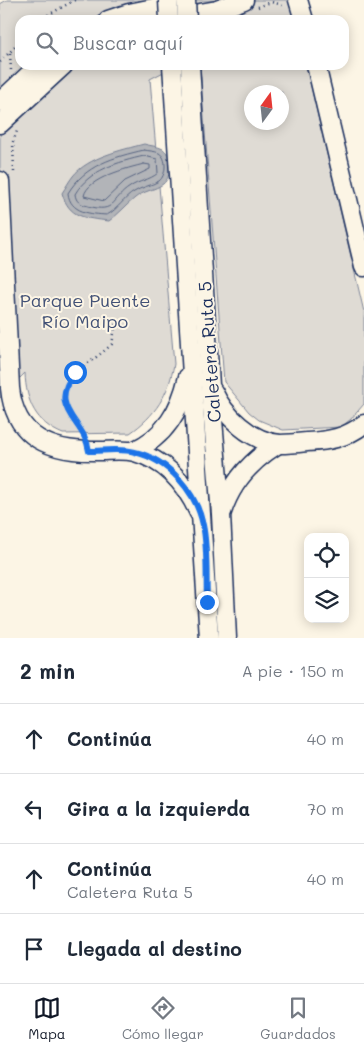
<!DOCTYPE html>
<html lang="es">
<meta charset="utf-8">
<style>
:root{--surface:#fff;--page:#f6f6f7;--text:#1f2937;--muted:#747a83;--line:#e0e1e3;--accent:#111827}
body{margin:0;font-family:Mali,sans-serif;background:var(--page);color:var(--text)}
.controls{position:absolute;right:15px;bottom:15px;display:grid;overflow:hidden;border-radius:10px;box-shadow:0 2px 12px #0003}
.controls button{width:45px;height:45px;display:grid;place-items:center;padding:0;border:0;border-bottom:1px solid var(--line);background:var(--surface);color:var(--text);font:25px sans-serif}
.compass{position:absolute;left:244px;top:85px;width:45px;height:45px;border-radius:50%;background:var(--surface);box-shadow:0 2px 12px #0003;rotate:15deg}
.stop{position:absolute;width:15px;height:15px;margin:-11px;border:4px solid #1a73e8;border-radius:50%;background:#fff}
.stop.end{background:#1a73e8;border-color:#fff;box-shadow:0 1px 5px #0008}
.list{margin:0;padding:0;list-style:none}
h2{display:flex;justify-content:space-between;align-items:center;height:65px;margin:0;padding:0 20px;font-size:21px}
h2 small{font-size:16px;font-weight:400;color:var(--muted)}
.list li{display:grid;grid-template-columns:32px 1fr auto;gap:15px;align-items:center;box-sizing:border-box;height:70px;padding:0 20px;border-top:1px solid var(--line)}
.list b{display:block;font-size:19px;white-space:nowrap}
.list p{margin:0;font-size:16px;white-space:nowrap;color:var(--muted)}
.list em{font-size:16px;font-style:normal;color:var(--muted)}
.icon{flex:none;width:28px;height:28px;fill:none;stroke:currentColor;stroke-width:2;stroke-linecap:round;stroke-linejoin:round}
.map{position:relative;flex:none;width:364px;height:638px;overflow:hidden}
.search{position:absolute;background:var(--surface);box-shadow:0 2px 12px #0003;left:15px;right:15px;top:15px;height:55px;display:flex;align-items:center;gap:12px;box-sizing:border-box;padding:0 18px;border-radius:15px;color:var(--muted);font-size:19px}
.sheet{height:345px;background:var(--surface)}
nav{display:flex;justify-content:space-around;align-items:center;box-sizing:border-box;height:70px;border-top:1px solid var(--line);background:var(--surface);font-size:14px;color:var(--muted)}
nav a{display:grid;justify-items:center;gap:2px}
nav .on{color:var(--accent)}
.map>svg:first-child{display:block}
.green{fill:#dfdbd4;stroke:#7d8599;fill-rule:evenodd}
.water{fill:#b2b4b8;stroke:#767f94}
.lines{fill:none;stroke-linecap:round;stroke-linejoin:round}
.shore{stroke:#576482;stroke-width:1}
.major-casing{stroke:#1b2f5e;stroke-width:21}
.path{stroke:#1b2f5e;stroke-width:2.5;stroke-dasharray:1 4;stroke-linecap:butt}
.major{stroke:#fcf5e5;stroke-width:18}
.major-bridge-casing{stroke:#1b2f5e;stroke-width:21;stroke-linecap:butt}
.major-bridge{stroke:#fcf5e5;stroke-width:18}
.route{stroke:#1a73e8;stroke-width:6}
.labels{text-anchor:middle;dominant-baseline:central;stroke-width:4;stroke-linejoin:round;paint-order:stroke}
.park-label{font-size:18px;fill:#425176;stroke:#fcf5e5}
.street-label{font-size:18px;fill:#1b2f5e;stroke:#fcf5e5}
</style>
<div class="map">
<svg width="364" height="638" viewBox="0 0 364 638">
<rect width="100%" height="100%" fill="#fcf5e5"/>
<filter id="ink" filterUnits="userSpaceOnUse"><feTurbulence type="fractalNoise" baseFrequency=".02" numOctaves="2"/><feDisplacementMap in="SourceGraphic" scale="10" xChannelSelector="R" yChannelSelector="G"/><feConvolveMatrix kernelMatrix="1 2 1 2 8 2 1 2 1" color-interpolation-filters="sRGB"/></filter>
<g filter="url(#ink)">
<g class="green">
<path d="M7 0H290L295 20H20V65H177L150 79 174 364C169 394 155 416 130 433L63 434C36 423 26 402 25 373L0 398V4Z"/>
<path d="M200 65H306L364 312V404L351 419 341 427 283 430 259 420 249 412 224 382ZM252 92H282V122H252Z"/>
</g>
<path class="water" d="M144 144C150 146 158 146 163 149 173 156 172 177 163 184 155 190 143 191 135 198 125 206 119 214 109 221 85 218 69 218 62 193 66 187 69 181 73 176 88 157 122 150 144 144Z"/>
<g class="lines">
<g class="shore">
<path d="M144 150C149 151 155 151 159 153 168 158 166 176 159 181 151 186 141 187 134 192 124 198 118 209 107 215 91 214 70 213 68 193 85 165 114 157 144 150Z"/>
<path d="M144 156 157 159 158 173C150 180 138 181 130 187 111 199 116 214 88 206 80 204 76 202 75 194 89 170 118 162 144 156Z"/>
<path d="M144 164 150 165V169L125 181 104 201 84 196C87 178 128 168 144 164Z"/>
</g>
<g class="major-casing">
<g id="major">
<path d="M298 0 304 20"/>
<path d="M108 20 129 13 183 2"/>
<path d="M159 20 217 10 244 0"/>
<path d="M172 65 209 638"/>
<path d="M190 65 210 385 221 514 227 638"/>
<path d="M316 65 364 267"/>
<path d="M0 102 39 65"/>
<path d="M0 124 64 65"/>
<path d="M0 181 10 388C15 439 52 452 97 451 109 451 124 449 135 452 167 461 186 484 199 513"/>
<path d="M213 391C224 416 252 442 280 444 289 444 298 443 307 442 329 441 346 438 364 424"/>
<path d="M133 451C165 437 180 411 188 377"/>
<path d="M222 512C232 481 252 460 278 444"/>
</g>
</g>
<g class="path">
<path d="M258 7 271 2 283 5"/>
<path d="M39 20 75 0"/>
<path d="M10 54 11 70"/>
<path d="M0 62 20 42"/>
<path d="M14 172 13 142 17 131"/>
<path d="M83 434C41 380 78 376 112 344L116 323"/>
</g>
<use href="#major" class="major"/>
<g class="major-bridge-casing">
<g id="major-bridge">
<path d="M168 0 169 20"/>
<path d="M186 0 187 20"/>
</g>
</g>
<use href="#major-bridge" class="major-bridge"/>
</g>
</g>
<g class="lines" filter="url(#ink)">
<path class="route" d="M75 372C46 409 85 420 89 451 103 451 121 448 135 452 168 460 196 491 203 525 208 549 206 577 207 602"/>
</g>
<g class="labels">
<g class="park-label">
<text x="85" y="300">Parque Puente<tspan x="85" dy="21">Río Maipo</tspan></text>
</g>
<g class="street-label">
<text transform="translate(209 352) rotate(-94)">Caletera Ruta 5</text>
</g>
</g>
</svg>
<div class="controls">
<button><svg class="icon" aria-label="locate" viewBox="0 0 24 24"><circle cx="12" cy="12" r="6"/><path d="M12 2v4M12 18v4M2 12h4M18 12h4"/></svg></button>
<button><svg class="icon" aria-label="layers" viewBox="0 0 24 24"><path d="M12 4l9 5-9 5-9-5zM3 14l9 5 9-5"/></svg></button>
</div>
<svg class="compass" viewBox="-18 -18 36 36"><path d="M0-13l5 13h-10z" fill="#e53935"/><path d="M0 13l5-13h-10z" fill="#747a83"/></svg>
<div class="stop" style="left:75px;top:372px"></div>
<div class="stop end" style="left:207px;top:602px"></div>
<div class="search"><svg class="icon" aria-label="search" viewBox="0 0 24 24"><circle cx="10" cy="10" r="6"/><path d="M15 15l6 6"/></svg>Buscar aquí</div>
</div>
<section class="sheet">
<h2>2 min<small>A pie · 150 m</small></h2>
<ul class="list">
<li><svg class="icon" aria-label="ahead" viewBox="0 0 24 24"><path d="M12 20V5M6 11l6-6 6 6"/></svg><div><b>Continúa</b></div><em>40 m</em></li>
<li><svg class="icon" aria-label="left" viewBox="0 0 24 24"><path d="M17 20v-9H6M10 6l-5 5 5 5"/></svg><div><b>Gira a la izquierda</b></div><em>70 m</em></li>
<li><svg class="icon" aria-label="ahead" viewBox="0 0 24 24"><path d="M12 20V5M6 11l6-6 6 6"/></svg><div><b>Continúa</b><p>Caletera Ruta 5</p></div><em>40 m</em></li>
<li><svg class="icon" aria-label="arrive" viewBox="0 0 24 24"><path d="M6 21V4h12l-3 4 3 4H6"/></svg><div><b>Llegada al destino</b></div></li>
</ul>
</section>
<nav>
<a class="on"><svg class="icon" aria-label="map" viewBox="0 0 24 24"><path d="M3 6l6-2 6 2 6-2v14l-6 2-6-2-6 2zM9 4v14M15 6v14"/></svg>Mapa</a>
<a><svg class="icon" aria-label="directions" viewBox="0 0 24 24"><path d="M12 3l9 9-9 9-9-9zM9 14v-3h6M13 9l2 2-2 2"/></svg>Cómo llegar</a>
<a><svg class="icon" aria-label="saved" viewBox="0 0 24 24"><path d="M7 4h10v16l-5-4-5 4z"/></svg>Guardados</a>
</nav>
